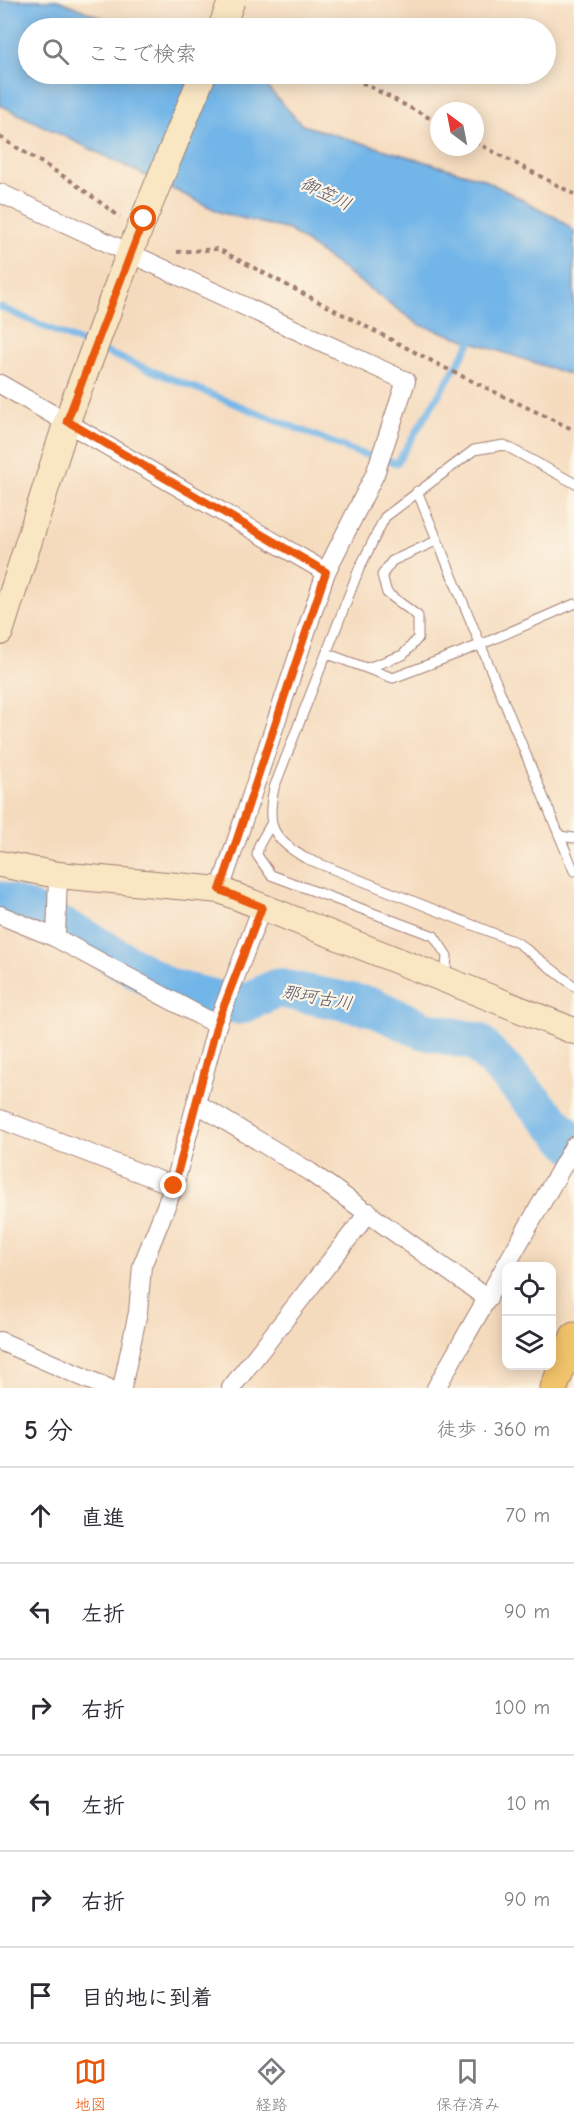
<!DOCTYPE html>
<html lang="ja">
<meta charset="utf-8">
<style>
:root{--surface:#fff;--page:#f7f7f7;--text:#2b2b33;--muted:#7c7c81;--line:#e1e1e2;--accent:#ea580c}
body{margin:0;font-family:"Comic Neue","Klee One",sans-serif;background:var(--page);color:var(--text)}
.controls{position:absolute;right:18px;bottom:18px;display:grid;overflow:hidden;border-radius:12px;box-shadow:0 3px 15px #0003}
.controls button{width:54px;height:54px;display:grid;place-items:center;padding:0;border:0;border-bottom:2px solid var(--line);background:var(--surface);color:var(--text);font:30px sans-serif}
.compass{position:absolute;left:430px;top:102px;width:54px;height:54px;border-radius:50%;background:var(--surface);box-shadow:0 3px 15px #0003;rotate:328deg}
.stop{position:absolute;width:18px;height:18px;margin:-14px;border:4px solid #ea580c;border-radius:50%;background:#fff}
.stop.end{background:#ea580c;border-color:#fff;box-shadow:0 2px 6px #0008}
.list{margin:0;padding:0;list-style:none}
h2{display:flex;justify-content:space-between;align-items:center;height:78px;margin:0;padding:0 24px;font-size:26px}
h2 small{font-size:20px;font-weight:400;color:var(--muted)}
.list li{display:grid;grid-template-columns:39px 1fr auto;gap:18px;align-items:center;box-sizing:border-box;height:96px;padding:0 24px;border-top:2px solid var(--line)}
.list b{display:block;font-size:22px;white-space:nowrap}
.list em{font-size:20px;font-style:normal;color:var(--muted)}
.icon{flex:none;width:33px;height:33px;fill:none;stroke:currentColor;stroke-width:2;stroke-linecap:round;stroke-linejoin:round}
.map{position:relative;flex:none;width:574px;height:1388px;overflow:hidden}
.search{position:absolute;background:var(--surface);box-shadow:0 3px 15px #0003;left:18px;right:18px;top:18px;height:66px;display:flex;align-items:center;gap:15px;box-sizing:border-box;padding:0 21px;border-radius:33px;color:var(--muted);font-size:22px}
.sheet{height:654px;background:var(--surface)}
nav{display:flex;justify-content:space-around;align-items:center;box-sizing:border-box;height:84px;border-top:2px solid var(--line);background:var(--surface);font-size:16px;color:var(--muted)}
nav a{display:grid;justify-items:center;gap:3px}
nav .on{color:var(--accent)}
.map>svg:first-child{display:block}
.water{fill:#72b5e8;stroke:#5e6a8a;stroke-width:1.5}
.lines{fill:none;stroke-linecap:round;stroke-linejoin:round}
.stream{stroke:#72b5e8;stroke-width:7}
.river{stroke:#72b5e8;stroke-width:39}
.lane-casing{stroke:#a07d74;stroke-width:11}
.street-casing{stroke:#a07d74;stroke-width:20}
.secondary-casing{stroke:#a07d74;stroke-width:28}
.primary-casing{stroke:#a07d74;stroke-width:29}
.path{stroke:#a07d74;stroke-width:4;stroke-dasharray:4.5 4.5;stroke-linecap:butt}
.lane{stroke:#fff;stroke-width:9}
.street{stroke:#fff;stroke-width:18}
.secondary{stroke:#f9e7c3;stroke-width:26}
.primary{stroke:#f1c36a;stroke-width:27}
.secondary-bridge-casing{stroke:#a07d74;stroke-width:28;stroke-linecap:butt}
.secondary-bridge{stroke:#f9e7c3;stroke-width:26}
.route{stroke:#ea580c;stroke-width:8}
.labels{text-anchor:middle;dominant-baseline:central;stroke-width:4.5;stroke-linejoin:round;paint-order:stroke}
.water-label{font-size:18px;font-style:italic;fill:#58546d;stroke:#fcf5e5}
</style>
<div class="map">
<svg width="574" height="1388" viewBox="0 0 574 1388">
<rect width="100%" height="100%" fill="#fcf5e5"/>
<filter id="ink" filterUnits="userSpaceOnUse"><feTurbulence type="fractalNoise" baseFrequency=".0167" numOctaves="2"/><feDisplacementMap in="SourceGraphic" scale="12" xChannelSelector="R" yChannelSelector="G"/><feConvolveMatrix kernelMatrix="1 2 1 2 8 2 1 2 1" color-interpolation-filters="sRGB"/></filter>
<filter id="wash" filterUnits="userSpaceOnUse"><feTurbulence type="fractalNoise" baseFrequency=".008" numOctaves="4" result="noise"/><feDisplacementMap in="SourceGraphic" scale="24" xChannelSelector="R" yChannelSelector="G"/><feGaussianBlur stdDeviation="1.35" result="paint"/><feColorMatrix in="noise" values="0 0 0 0 0 0 0 0 0 0 0 0 0 0 0 0 0 1.4 0 .05"/><feComposite in="paint" operator="in"/></filter>
<g filter="url(#wash)">
<rect width="100%" height="100%" fill="#f5dbbe"/>
<path class="water" d="M0 0H58L127 28H28V74H237L265 85 302 125 483 179 557 218 574 231V376L418 324 289 230 222 213 0 105Z"/>
<g class="lines">
<g class="stream">
<path d="M0 307 89 346"/>
<path d="M100 350 356 452 397 463 475 335"/>
</g>
<path class="river" d="M0 901 31 912 88 940 169 988 240 1005 277 988 373 1007 423 1030 477 1042 574 1145"/>
</g>
</g>
<g filter="url(#ink)">
<g class="lines">
<g class="lane-casing">
<g id="lane">
<path d="M574 483 504 445 474 450 385 517 359 569 274 788C266 826 272 838 305 858L518 943 574 986"/>
<path d="M417 491 574 871"/>
<path d="M328 654 393 678 480 645 574 604"/>
<path d="M367 668 403 655 418 638V616L387 593 382 575 392 561 436 541"/>
<path d="M271 824 259 845 257 855 271 875 434 936 447 956 445 979"/>
<path d="M560 836 574 838"/>
</g>
</g>
<g class="street-casing">
<g id="street">
<path d="M0 193 406 381 375 474 326 572 220 890"/>
<path d="M0 384 326 572"/>
<path d="M0 915 56 938 217 1025"/>
<path d="M56 938 58 875"/>
<path d="M196 1103 310 1172 488 1299"/>
<path d="M0 1119 174 1186"/>
<path d="M0 1341 108 1388"/>
<path d="M122 1388 138 1312 142 1266 174 1186 217 1025 262 907"/>
<path d="M231 1388 369 1212"/>
<path d="M436 1388 574 1146"/>
</g>
</g>
<g class="secondary-casing">
<g id="secondary">
<path d="M0 632 67 421 130 252 203 74"/>
<path d="M0 864 58 875 220 890 574 1031"/>
</g>
</g>
<g class="primary-casing">
<path id="primary" d="M554 1388 574 1336"/>
</g>
<g class="path">
<path d="M246 20 262 28"/>
<path d="M346 74 439 123"/>
<path d="M0 137 71 181 120 217"/>
<path d="M475 142 574 194"/>
<path d="M177 252 218 249 449 370 574 430"/>
</g>
<use href="#lane" class="lane"/>
<use href="#street" class="street"/>
<use href="#secondary" class="secondary"/>
<use href="#primary" class="primary"/>
<g class="secondary-bridge-casing">
<path id="secondary-bridge" d="M221 28 232 0"/>
</g>
<use href="#secondary-bridge" class="secondary-bridge"/>
</g>
</g>
<g class="lines" filter="url(#ink)">
<path class="route" d="M144 219 67 421 326 572 220 890 262 907 217 1024 174 1186"/>
</g>
<g class="labels">
<g class="water-label">
<text transform="translate(326 194) rotate(26)">御笠川</text>
<text transform="translate(317 998) rotate(10)">那珂古川</text>
</g>
</g>
</svg>
<div class="controls">
<button><svg class="icon" aria-label="locate" viewBox="0 0 24 24"><circle cx="12" cy="12" r="6"/><path d="M12 2v4M12 18v4M2 12h4M18 12h4"/></svg></button>
<button><svg class="icon" aria-label="layers" viewBox="0 0 24 24"><path d="M12 4l9 5-9 5-9-5zM3 14l9 5 9-5"/></svg></button>
</div>
<svg class="compass" viewBox="-18 -18 36 36"><path d="M0-13l5 13h-10z" fill="#e53935"/><path d="M0 13l5-13h-10z" fill="#7c7c81"/></svg>
<div class="stop" style="left:144px;top:219px"></div>
<div class="stop end" style="left:174px;top:1186px"></div>
<div class="search"><svg class="icon" aria-label="search" viewBox="0 0 24 24"><circle cx="10" cy="10" r="6"/><path d="M15 15l6 6"/></svg>ここで検索</div>
</div>
<section class="sheet">
<h2>5 分<small>徒歩 · 360 m</small></h2>
<ul class="list">
<li><svg class="icon" aria-label="ahead" viewBox="0 0 24 24"><path d="M12 20V5M6 11l6-6 6 6"/></svg><div><b>直進</b></div><em>70 m</em></li>
<li><svg class="icon" aria-label="left" viewBox="0 0 24 24"><path d="M17 20v-9H6M10 6l-5 5 5 5"/></svg><div><b>左折</b></div><em>90 m</em></li>
<li><svg class="icon" aria-label="right" viewBox="0 0 24 24"><path d="M7 20v-9h11M14 6l5 5-5 5"/></svg><div><b>右折</b></div><em>100 m</em></li>
<li><svg class="icon" aria-label="left" viewBox="0 0 24 24"><path d="M17 20v-9H6M10 6l-5 5 5 5"/></svg><div><b>左折</b></div><em>10 m</em></li>
<li><svg class="icon" aria-label="right" viewBox="0 0 24 24"><path d="M7 20v-9h11M14 6l5 5-5 5"/></svg><div><b>右折</b></div><em>90 m</em></li>
<li><svg class="icon" aria-label="arrive" viewBox="0 0 24 24"><path d="M6 21V4h12l-3 4 3 4H6"/></svg><div><b>目的地に到着</b></div></li>
</ul>
</section>
<nav>
<a class="on"><svg class="icon" aria-label="map" viewBox="0 0 24 24"><path d="M3 6l6-2 6 2 6-2v14l-6 2-6-2-6 2zM9 4v14M15 6v14"/></svg>地図</a>
<a><svg class="icon" aria-label="directions" viewBox="0 0 24 24"><path d="M12 3l9 9-9 9-9-9zM9 14v-3h6M13 9l2 2-2 2"/></svg>経路</a>
<a><svg class="icon" aria-label="saved" viewBox="0 0 24 24"><path d="M7 4h10v16l-5-4-5 4z"/></svg>保存済み</a>
</nav>
